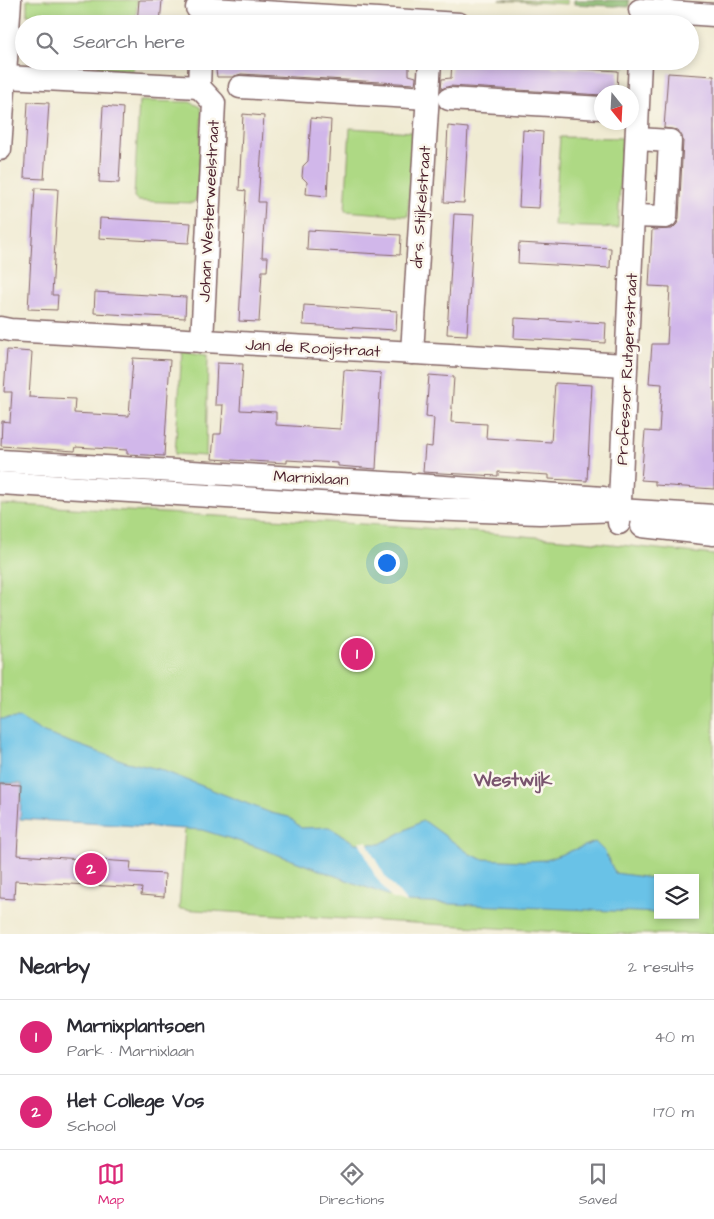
<!DOCTYPE html>
<meta charset="utf-8">
<style>
:root{--surface:#fff;--page:#f2f2f3;--text:#2b2b33;--muted:#7c7c81;--line:#e1e1e2;--accent:#db2777}
body{margin:0;font-family:"Architects Daughter",sans-serif;background:var(--page);color:var(--text)}
.controls{position:absolute;right:15px;bottom:15px;display:grid;overflow:hidden;border-radius:0px;box-shadow:0 2px 8px #0003}
.controls button{width:45px;height:45px;display:grid;place-items:center;padding:0;border:0;border-bottom:1px solid var(--line);background:var(--surface);color:var(--text);font:25px sans-serif}
.compass{position:absolute;left:594px;top:85px;width:45px;height:45px;border-radius:50%;background:var(--surface);box-shadow:0 2px 8px #0003;rotate:162deg}
.you{position:absolute;left:386px;top:562px;width:18px;height:18px;margin:-12px;border:4px solid #fff;border-radius:50%;background:#1a73e8;box-shadow:0 0 0 8px #1a73e833}
.badge{display:grid;place-items:center;width:32px;height:32px;border-radius:50%;background:var(--accent);color:#fff;font-size:16px;font-weight:700}
.pin{position:absolute;translate:-50% -50%;border:2px solid #fff;box-shadow:0 1px 5px #0006}
.list{margin:0;padding:0;list-style:none}
h2{display:flex;justify-content:space-between;align-items:center;height:65px;margin:0;padding:0 20px;font-size:21px}
h2 small{font-size:16px;font-weight:400;color:var(--muted)}
.list li{display:grid;grid-template-columns:32px 1fr auto;gap:15px;align-items:center;box-sizing:border-box;height:75px;padding:0 20px;border-top:1px solid var(--line)}
.list b{display:block;font-size:19px;white-space:nowrap}
.list p{margin:0;font-size:16px;white-space:nowrap;color:var(--muted)}
.list em{font-size:16px;font-style:normal;color:var(--muted)}
.icon{flex:none;width:28px;height:28px;fill:none;stroke:currentColor;stroke-width:2;stroke-linecap:round;stroke-linejoin:round}
.map{position:relative;flex:none;width:714px;height:934px;overflow:hidden}
.search{position:absolute;background:var(--surface);box-shadow:0 2px 8px #0003;left:15px;right:15px;top:15px;height:55px;display:flex;align-items:center;gap:12px;box-sizing:border-box;padding:0 18px;border-radius:28px;color:var(--muted);font-size:19px}
.sheet{height:215px;background:var(--surface)}
nav{display:flex;justify-content:space-around;align-items:center;box-sizing:border-box;height:70px;border-top:1px solid var(--line);background:var(--surface);font-size:14px;color:var(--muted)}
nav a{display:grid;justify-items:center;gap:2px}
nav .on{color:var(--accent)}
.map>svg:first-child{display:block}
.green{fill:#aed984;stroke:#7c7c58;fill-rule:evenodd}
.forest{fill:#8ab972;stroke:#6a6c4e}
.water{fill:#69c2e7;stroke:#5a7089}
.pier{fill:#f0ebd3}
.building{fill:#d1b7ea}
.lines{fill:none;stroke-linecap:round;stroke-linejoin:round}
.minor-casing{stroke:#846666;stroke-width:25}
.minor{stroke:#fff;stroke-width:22}
.labels{text-anchor:middle;dominant-baseline:central;stroke-width:5;stroke-linejoin:round;paint-order:stroke}
.street-label{font-size:16px;fill:#4a1f2b;stroke:#fbf7ec}
.quarter-label{font-size:19px;font-weight:bold;fill:#79546e;stroke:#fbf7ec}
</style>
<div class="map">
<svg width="714" height="934" viewBox="0 0 714 934">
<rect width="100%" height="100%" fill="#fbf7ec"/>
<filter id="ink" filterUnits="userSpaceOnUse"><feTurbulence type="fractalNoise" baseFrequency=".02" numOctaves="2"/><feDisplacementMap in="SourceGraphic" scale="10" xChannelSelector="R" yChannelSelector="G"/><feConvolveMatrix kernelMatrix="1 2 1 2 8 2 1 2 1" color-interpolation-filters="sRGB"/></filter>
<filter id="wash" filterUnits="userSpaceOnUse"><feTurbulence type="fractalNoise" baseFrequency=".0096" numOctaves="4" result="noise"/><feDisplacementMap in="SourceGraphic" scale="20" xChannelSelector="R" yChannelSelector="G"/><feGaussianBlur stdDeviation="1.12" result="paint"/><feColorMatrix in="noise" values="0 0 0 0 0 0 0 0 0 0 0 0 0 0 0 0 0 1.4 0 .05"/><feComposite in="paint" operator="in"/></filter>
<g filter="url(#wash)">
<rect width="100%" height="100%" fill="#f0ebd3"/>
<g class="green">
<path d="M27 0H137L136 24H101V21L27 15Z"/>
<path d="M499 0H567V4Z"/>
<path d="M99 61H134L133 71 98 68Z"/>
<path d="M500 61H627L626 67Z"/>
<path d="M139 101 190 102 200 107 202 112 197 198 193 203 138 201 134 197Z"/>
<path d="M350 128 413 132 408 216 345 211Z"/>
<path d="M560 137 622 138 618 228 554 226Z"/>
<path d="M182 350 208 354 206 456 175 454Z"/>
<path d="M0 504 399 526 574 540 714 555V934H596L179 909 185 828 159 769 0 753ZM658 878H695V915H658Z"/>
</g>
<path class="forest" d="M574 0H629V7L574 4Z"/>
<path class="water" d="M20 718 44 733 127 762 159 769 271 813 289 817 301 828 329 827 355 843 380 844 422 821 426 822 470 854 482 859 523 861 546 860 595 842 605 852 615 873 658 879V913L406 902 254 846 202 830 20 819 22 784 0 783V719Z"/>
<path class="pier" d="M359 841H367L373 855 385 876 408 904 391 898 375 876Z"/>
<g id="blocks">
<g class="building">
<path d="M139 0H162L160 24H137Z"/>
<path d="M242 61H409V75L416 77 415 84 241 74 232 77H217L216 70 242 65Z"/>
<path d="M452 61 618 71 617 92H602V95L450 86 441 89 442 79 451 78Z"/>
<path d="M668 73 714 76V489L655 485V481L641 480 645 431 659 432 662 384 649 383 652 344H667L670 287 649 286 652 230 672 229 677 224 679 218 683 141 682 136 678 130 664 128Z"/>
<path d="M28 102 49 103 44 179 24 178Z"/>
<path d="M103 106 123 108 119 183 99 182Z"/>
<path d="M243 114 264 116 258 202H265L262 257H268L267 271H262L259 322 239 321 246 191 239 190Z"/>
<path d="M311 118 331 120 327 196 306 194 307 182 302 177 303 166 308 161Z"/>
<path d="M448 126 468 128 464 203 444 202Z"/>
<path d="M523 130 543 132 539 208 519 207Z"/>
<path d="M35 188 58 189 52 295H58L57 310 28 309Z"/>
<path d="M454 214 474 215 467 335 447 334Z"/>
<path d="M100 218 191 223 189 243 99 238Z"/>
<path d="M308 230 401 235 400 255 307 250Z"/>
<path d="M519 243 611 248 610 268 518 263Z"/>
<path d="M95 292 186 297 185 318 94 313Z"/>
<path d="M304 305 397 311 396 330 303 325Z"/>
<path d="M515 318 606 323 605 343 514 338Z"/>
<path d="M7 350 32 352 29 397 75 399 74 413 129 416 133 358 170 360 164 456 127 454V450L76 447 75 451 1 446 2 421 10 422 12 392H4Z"/>
<path d="M217 363 243 364 240 410 276 412V425L340 429 344 370 381 373 376 469 338 466V463L287 460V463L212 459 214 434H221L223 405H215Z"/>
<path d="M429 375 454 377 451 422 487 424 486 438 551 442 555 383 592 385 587 481 549 479V475L498 472V476L423 472 425 446 432 447 434 418 426 417Z"/>
<path d="M0 784 21 785 17 855 131 862 130 872 165 874 164 897 141 895 142 888 15 881 14 899 0 898Z"/>
</g>
</g>
</g>
<g filter="url(#ink)">
<use href="#blocks" fill-opacity="0" stroke="#846666" stroke-width="1"/>
<g class="lines">
<g class="minor-casing">
<g id="minor">
<path d="M197 8 459 24"/>
<path d="M640 10 714 15"/>
<path d="M6 77 199 87"/>
<path d="M199 87 214 103 202 341"/>
<path d="M199 87 200 61"/>
<path d="M240 87 428 98"/>
<path d="M449 99 602 108"/>
<path d="M0 149 10 0"/>
<path d="M634 216 666 217 670 141 638 139"/>
<path d="M0 328 10 330 626 365"/>
<path d="M412 353 430 61"/>
<path d="M0 461 402 484 603 498"/>
<path d="M0 483 401 508 540 513 619 510 714 516"/>
<path d="M619 523 640 61"/>
<path d="M642 526 714 534"/>
</g>
</g>
<use href="#minor" class="minor"/>
</g>
</g>
<g class="labels">
<g class="street-label">
<text transform="translate(421 207) rotate(-86)">drs. Stijkelstraat</text>
<text transform="translate(209 211) rotate(-87)">Johan Westerweelstraat</text>
<text transform="translate(313 348) rotate(3)">Jan de Rooijstraat</text>
<text transform="translate(627 369) rotate(-87)">Professor Rutgersstraat</text>
<text transform="translate(311 478) rotate(3)">Marnixlaan</text>
</g>
<g class="quarter-label">
<text x="513" y="780">Westwijk</text>
</g>
</g>
</svg>
<div class="controls">
<button><svg class="icon" aria-label="layers" viewBox="0 0 24 24"><path d="M12 4l9 5-9 5-9-5zM3 14l9 5 9-5"/></svg></button>
</div>
<svg class="compass" viewBox="-18 -18 36 36"><path d="M0-13l5 13h-10z" fill="#e53935"/><path d="M0 13l5-13h-10z" fill="#7c7c81"/></svg>
<div class="you"></div>
<div class="pin badge" style="left:357px;top:654px">1</div>
<div class="pin badge" style="left:91px;top:869px">2</div>
<div class="search"><svg class="icon" aria-label="search" viewBox="0 0 24 24"><circle cx="10" cy="10" r="6"/><path d="M15 15l6 6"/></svg>Search here</div>
</div>
<section class="sheet">
<h2>Nearby<small>2 results</small></h2>
<ul class="list">
<li><span class="badge">1</span><div><b>Marnixplantsoen</b><p>Park · Marnixlaan</p></div><em>40 m</em></li>
<li><span class="badge">2</span><div><b>Het College Vos</b><p>School</p></div><em>170 m</em></li>
</ul>
</section>
<nav>
<a class="on"><svg class="icon" aria-label="map" viewBox="0 0 24 24"><path d="M3 6l6-2 6 2 6-2v14l-6 2-6-2-6 2zM9 4v14M15 6v14"/></svg>Map</a>
<a><svg class="icon" aria-label="directions" viewBox="0 0 24 24"><path d="M12 3l9 9-9 9-9-9zM9 14v-3h6M13 9l2 2-2 2"/></svg>Directions</a>
<a><svg class="icon" aria-label="saved" viewBox="0 0 24 24"><path d="M7 4h10v16l-5-4-5 4z"/></svg>Saved</a>
</nav>
